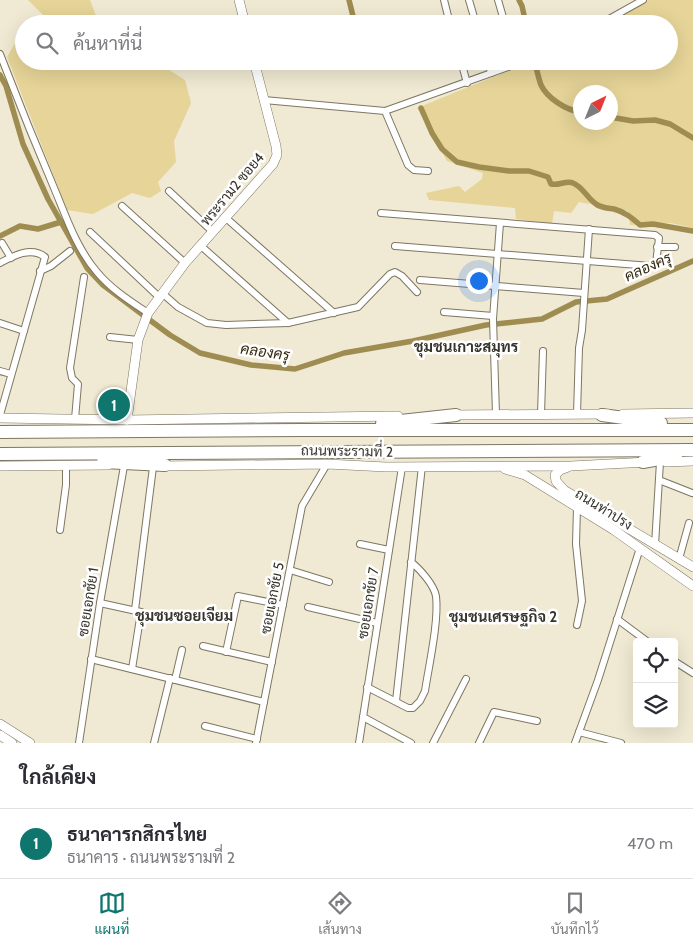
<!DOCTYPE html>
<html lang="th">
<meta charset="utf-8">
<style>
:root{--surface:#fff;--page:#f2f2f3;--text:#2b2b33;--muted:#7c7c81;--line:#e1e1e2;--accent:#0f766e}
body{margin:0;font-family:Cabin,Sarabun,sans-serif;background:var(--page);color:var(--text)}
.controls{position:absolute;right:15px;bottom:15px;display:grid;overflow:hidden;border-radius:5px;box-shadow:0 5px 20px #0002}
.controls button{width:45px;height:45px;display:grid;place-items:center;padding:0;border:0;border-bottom:1px solid var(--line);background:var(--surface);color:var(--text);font:25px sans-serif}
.compass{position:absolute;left:573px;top:85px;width:45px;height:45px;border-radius:50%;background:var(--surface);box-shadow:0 5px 20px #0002;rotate:43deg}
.you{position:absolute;left:478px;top:280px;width:18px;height:18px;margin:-12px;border:4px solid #fff;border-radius:50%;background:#1a73e8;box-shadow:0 0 0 8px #1a73e833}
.badge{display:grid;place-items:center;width:32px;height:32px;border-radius:50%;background:var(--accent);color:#fff;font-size:16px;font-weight:700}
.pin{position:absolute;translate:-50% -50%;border:2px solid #fff;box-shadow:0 1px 5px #0006}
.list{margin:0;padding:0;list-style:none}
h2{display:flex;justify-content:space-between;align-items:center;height:65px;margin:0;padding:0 20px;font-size:21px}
h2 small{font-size:16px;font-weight:400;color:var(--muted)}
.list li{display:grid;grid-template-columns:32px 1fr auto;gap:15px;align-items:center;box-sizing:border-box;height:70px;padding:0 20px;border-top:1px solid var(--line)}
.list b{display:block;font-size:19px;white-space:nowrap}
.list p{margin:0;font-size:16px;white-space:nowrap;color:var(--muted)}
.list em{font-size:16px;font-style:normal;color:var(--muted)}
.icon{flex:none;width:28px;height:28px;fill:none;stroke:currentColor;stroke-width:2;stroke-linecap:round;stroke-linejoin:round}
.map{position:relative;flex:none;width:693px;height:743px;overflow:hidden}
.search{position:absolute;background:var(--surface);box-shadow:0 5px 20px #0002;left:15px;right:15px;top:15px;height:55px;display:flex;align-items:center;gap:12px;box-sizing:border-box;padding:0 18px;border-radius:28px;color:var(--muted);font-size:19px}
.sheet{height:135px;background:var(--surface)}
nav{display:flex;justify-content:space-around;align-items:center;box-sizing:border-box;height:70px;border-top:1px solid var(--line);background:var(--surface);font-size:14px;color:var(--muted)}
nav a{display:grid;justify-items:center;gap:2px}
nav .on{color:var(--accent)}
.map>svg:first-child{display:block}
.green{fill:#e6d498;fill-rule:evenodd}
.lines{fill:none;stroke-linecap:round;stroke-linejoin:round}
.canal{stroke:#9e8c51;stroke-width:5.5}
.street-casing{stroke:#7d7763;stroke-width:8}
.secondary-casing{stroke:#7d7763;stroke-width:10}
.highway-casing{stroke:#7d7763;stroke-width:14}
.street{stroke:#fff;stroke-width:6}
.secondary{stroke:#fff;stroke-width:9}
.highway{stroke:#fff;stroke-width:12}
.labels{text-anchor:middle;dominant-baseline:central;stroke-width:5;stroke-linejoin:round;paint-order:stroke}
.street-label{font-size:14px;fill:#36332b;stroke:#fff}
.water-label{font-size:15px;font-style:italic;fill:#32290d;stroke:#fff}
.neighbourhood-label{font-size:15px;font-weight:bold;fill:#36332b;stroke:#fff}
</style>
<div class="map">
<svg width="693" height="743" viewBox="0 0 693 743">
<rect width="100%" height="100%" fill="#f0e9d3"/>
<g class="green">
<path d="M28 0H90L99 24H46L49 21Z"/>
<path d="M649 0H693V228L671 223 630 225 628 211 579 202 571 213 554 211 552 224 516 219 515 208 429 200 426 193 459 186 465 192 482 179 483 173 447 161 417 108 532 61H669V24H606ZM580 92H610V122H580Z"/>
<path d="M24 38V61H155L185 80 191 103 174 141 176 162 158 182 161 191 150 198 132 193 93 214 67 210 7 57 14 45Z"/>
</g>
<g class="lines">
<g class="canal">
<path d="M349 0 355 24"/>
<path d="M519 0 522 6 526 24"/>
<path d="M534 61C537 69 538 77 541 85 547 98 566 110 580 112"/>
<path d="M0 75 6 86 23 144 48 199 87 268 103 285 143 315 170 335 200 353 251 365 295 369 344 353 413 341 486 325 542 319 576 302 607 299 693 261"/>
<path d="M421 108 432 133 442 149 457 162 479 167 509 171H529L548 177 551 184C559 186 566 180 573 183 583 187 587 198 596 204 601 208 608 208 614 209 625 212 632 218 640 225L653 224 693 231"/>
<path d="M610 117 633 121 655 120 670 124 693 138"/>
<path d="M0 236 20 226 38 229 61 222"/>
</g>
<g class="street-casing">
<g id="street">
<path d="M444 0 450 24"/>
<path d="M469 0 476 24"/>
<path d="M498 0 505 24"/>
<path d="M231 24 245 22"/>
<path d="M600 24 643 0"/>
<path d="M0 54C18 101 37 148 57 195 68 222 78 250 97 272 111 289 130 301 148 313"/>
<path d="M461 61 467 83"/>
<path d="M488 61 491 73"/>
<path d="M264 100 385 111 525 61"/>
<path d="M385 111 408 165 414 170 428 171"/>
<path d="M169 191 213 232"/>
<path d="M122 206 185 263"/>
<path d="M381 213 655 235 659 238 656 264 651 266 395 246"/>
<path d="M226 218 334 313"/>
<path d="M90 232 159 297"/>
<path d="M2 243 11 258"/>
<path d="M201 246 288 323"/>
<path d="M657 247H675"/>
<path d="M0 263C13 256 31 246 45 257L0 415"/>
<path d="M40 271 51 266 70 251"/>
<path d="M420 280 584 293"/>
<path d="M162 293 178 307 207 323 226 325 288 323 358 307 390 274 395 272 402 276 417 292"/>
<path d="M444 312 493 316"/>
<path d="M0 323 24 331"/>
<path d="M110 337 138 340"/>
<path d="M0 371 11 374"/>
<path d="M496 414 493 319 500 223"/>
<path d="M541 414 543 351"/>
<path d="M577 414 579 348 582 330 589 229"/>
<path d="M75 419 78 384 72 378 70 368 84 277"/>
<path d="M659 480 692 493"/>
<path d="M60 530 66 485V465"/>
<path d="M360 544 389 550"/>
<path d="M655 545 660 462"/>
<path d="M679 559 689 523"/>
<path d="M290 570 329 582"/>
<path d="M100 603 141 612 132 669"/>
<path d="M308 607 377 623"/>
<path d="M135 610 153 467"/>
<path d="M617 619 648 642"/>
<path d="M577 625 582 601 576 544 577 508"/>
<path d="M203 646 272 662"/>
<path d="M226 652 238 596 283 605"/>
<path d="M91 659 264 702"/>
<path d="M674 661 693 673"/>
<path d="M175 680 182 650"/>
<path d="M367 687 408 708H413L420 701 425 691C429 665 439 621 436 596 434 585 420 569 411 562"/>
<path d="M396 701 422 466"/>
<path d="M363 717 411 743"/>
<path d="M205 726 257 739"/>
<path d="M579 732 621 743"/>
<path d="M79 743 100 603 124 466"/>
<path d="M154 743 170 678"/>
<path d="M256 743 302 506 327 464"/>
<path d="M359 743 402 467"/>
<path d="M433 743 466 679"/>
<path d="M479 743 494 712 537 721"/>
<path d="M575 743 598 680 640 548"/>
</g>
</g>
<g class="secondary-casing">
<g id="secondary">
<path d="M239 0 245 24"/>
<path d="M623 414 693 413"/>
<path d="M451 415 608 414"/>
<path d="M0 418 127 420 398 416"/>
<path d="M127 420 138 340 148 313 185 263 273 164 277 155 276 146 254 61"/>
<path d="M666 462 693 461"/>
<path d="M0 466 108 465"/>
<path d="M161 466 327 464 386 467 571 466 648 462"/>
<path d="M568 467 560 470 555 475 556 481 564 490 693 567"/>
<path d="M505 469 525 475 614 530 693 586"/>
<path d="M0 724 30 743"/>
<path d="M0 735 12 743"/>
</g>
</g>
<g class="highway-casing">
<g id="highway">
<path d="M602 415 661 423"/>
<path d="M382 423 456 415"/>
<path d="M0 432 304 430H693"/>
<path d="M0 454 693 450"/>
<path d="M103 462 165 465"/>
<path d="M643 462 676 456"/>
</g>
</g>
<use href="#street" class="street"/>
<use href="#secondary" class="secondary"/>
<use href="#highway" class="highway"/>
</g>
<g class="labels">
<g class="street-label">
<text transform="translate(232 189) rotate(-50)">พระราม2 ซอย4</text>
<text transform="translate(347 451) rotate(1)">ถนนพระรามที่ 2</text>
<text transform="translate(604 509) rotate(32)">ถนนท่าปรง</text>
<text transform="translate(272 598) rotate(-79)">ซอยเอกชัย 5</text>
<text transform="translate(88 602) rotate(-81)">ซอยเอกชัย 1</text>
<text transform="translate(368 603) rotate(-81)">ซอยเอกชัย 7</text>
</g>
<g class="water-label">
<text transform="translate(648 267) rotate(-24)">คลองครุ</text>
<text transform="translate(265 352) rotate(8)">คลองครุ</text>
</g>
<g class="neighbourhood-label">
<text x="466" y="347">ชุมชนเกาะสมุทร</text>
<text x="184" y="616">ชุมชนซอยเจียม</text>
<text x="503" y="617">ชุมชนเศรษฐกิจ 2</text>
</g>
</g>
</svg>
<div class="controls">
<button><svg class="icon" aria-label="locate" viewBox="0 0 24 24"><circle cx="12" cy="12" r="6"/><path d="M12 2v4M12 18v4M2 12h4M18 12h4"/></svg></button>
<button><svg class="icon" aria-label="layers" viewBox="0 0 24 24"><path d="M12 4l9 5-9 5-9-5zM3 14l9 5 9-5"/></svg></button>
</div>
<svg class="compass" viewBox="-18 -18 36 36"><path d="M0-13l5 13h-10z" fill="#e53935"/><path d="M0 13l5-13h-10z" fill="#7c7c81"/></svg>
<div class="you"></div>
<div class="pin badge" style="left:114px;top:405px">1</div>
<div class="search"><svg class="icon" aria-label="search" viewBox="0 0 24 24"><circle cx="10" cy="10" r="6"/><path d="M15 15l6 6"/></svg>ค้นหาที่นี่</div>
</div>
<section class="sheet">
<h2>ใกล้เคียง<small></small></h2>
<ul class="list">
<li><span class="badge">1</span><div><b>ธนาคารกสิกรไทย</b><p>ธนาคาร · ถนนพระรามที่ 2</p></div><em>470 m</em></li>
</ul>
</section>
<nav>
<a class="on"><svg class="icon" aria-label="map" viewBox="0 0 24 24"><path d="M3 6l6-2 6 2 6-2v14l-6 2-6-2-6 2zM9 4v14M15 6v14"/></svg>แผนที่</a>
<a><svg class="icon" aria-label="directions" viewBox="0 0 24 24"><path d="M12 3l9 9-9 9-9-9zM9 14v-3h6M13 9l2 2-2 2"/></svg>เส้นทาง</a>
<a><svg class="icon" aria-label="saved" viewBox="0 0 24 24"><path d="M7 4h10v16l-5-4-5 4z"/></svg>บันทึกไว้</a>
</nav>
